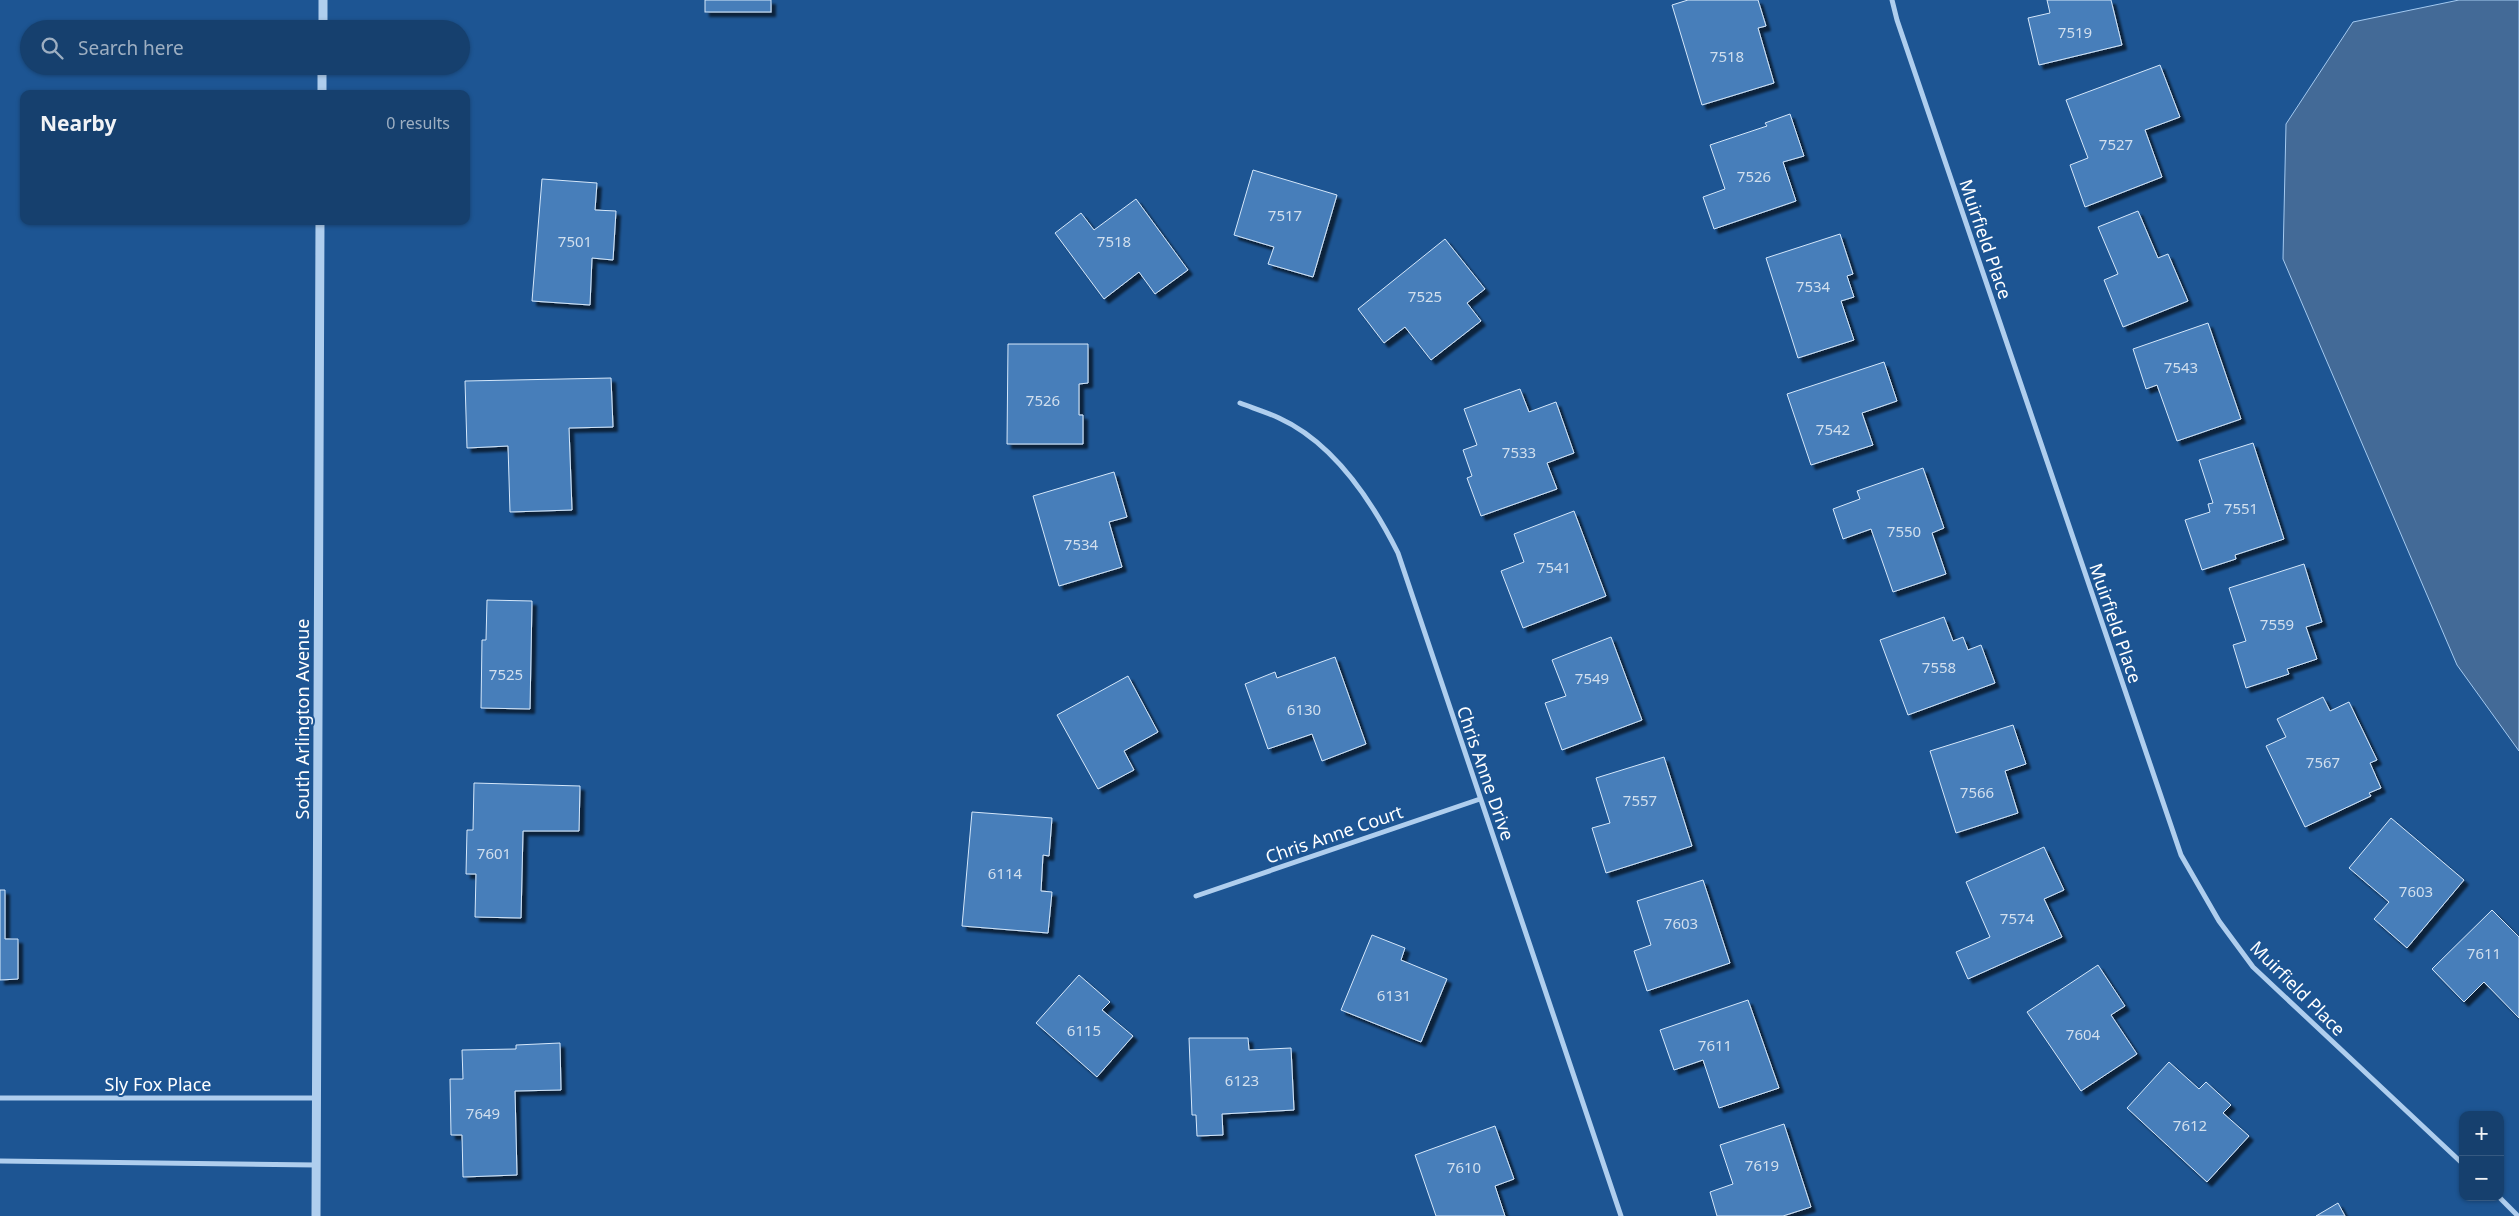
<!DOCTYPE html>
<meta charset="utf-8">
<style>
:root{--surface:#16406e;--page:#234b76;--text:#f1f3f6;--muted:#9eafc2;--line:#355981}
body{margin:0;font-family:"Noto Sans",sans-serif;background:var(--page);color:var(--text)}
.controls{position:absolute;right:15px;bottom:15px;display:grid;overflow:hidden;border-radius:10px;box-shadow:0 1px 4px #0004}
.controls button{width:45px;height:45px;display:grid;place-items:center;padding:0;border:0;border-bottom:1px solid var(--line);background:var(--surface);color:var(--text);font:25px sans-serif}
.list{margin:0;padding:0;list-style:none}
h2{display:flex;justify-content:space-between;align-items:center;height:65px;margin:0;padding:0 20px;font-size:21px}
h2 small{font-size:16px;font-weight:400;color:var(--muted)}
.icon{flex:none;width:28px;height:28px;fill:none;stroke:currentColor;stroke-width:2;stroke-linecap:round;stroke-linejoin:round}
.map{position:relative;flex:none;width:2519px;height:1216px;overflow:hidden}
.search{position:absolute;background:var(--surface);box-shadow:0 1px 4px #0004;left:20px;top:20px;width:450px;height:55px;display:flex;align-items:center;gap:12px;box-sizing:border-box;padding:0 18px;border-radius:28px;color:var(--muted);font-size:19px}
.panel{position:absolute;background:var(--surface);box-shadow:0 1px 4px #0004;left:20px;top:90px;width:450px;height:135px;border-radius:10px}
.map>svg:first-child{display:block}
.water{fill:#436a97;stroke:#a3c9f0}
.building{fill:#467eba;stroke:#d5e7fa;filter:url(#shadow)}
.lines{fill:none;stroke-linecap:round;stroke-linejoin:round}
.minor{stroke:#afceee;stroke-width:5}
.tertiary{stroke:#afceee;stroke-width:9}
.labels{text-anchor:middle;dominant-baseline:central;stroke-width:4;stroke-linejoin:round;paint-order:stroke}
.number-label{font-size:15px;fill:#d1dfee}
.street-label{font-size:18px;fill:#fff;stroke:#1d5593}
</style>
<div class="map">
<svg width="2519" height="1216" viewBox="0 0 2519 1216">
<defs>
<filter id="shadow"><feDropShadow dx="4.5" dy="4.5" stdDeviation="1" flood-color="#0009"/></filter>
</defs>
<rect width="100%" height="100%" fill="#1d5593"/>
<path class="water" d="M2459 0H2519V751L2457 665 2283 259 2286 124 2353 22Z"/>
<g class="building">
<rect x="705" y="0" width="66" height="12"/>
<path d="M1688 0H1758L1766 26 1758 28 1774 83 1702 105 1672 5Z"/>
<path d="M2047 0H2111L2122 45 2039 65 2028 18 2050 13Z"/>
<path d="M2160 65 2180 117 2145 130 2162 177 2085 207 2070 165 2088 158 2066 100Z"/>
<path d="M1790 114 1804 156 1783 162 1796 201 1714 229 1703 197 1725 189 1710 145 1767 126 1765 123Z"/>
<path d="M1253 170 1337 195 1313 277 1268 264 1274 247 1234 235Z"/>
<path d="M542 179 597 183 595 210 616 211 613 260 592 258 590 305 532 301Z"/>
<path d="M1136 199 1188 270 1155 294 1139 272 1104 299 1055 233 1081 213 1094 230Z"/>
<path d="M2138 211 2158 258 2168 254 2188 301 2123 327 2104 280 2118 274 2098 227Z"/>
<path d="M1840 234 1853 274 1847 276 1854 297 1841 301 1854 340 1798 358 1766 258Z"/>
<path d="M1445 239 1485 289 1467 303 1481 321 1431 360 1405 327 1384 343 1358 309Z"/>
<path d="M2208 323 2241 419 2177 441 2157 385 2146 389 2133 349Z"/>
<path d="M1008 344H1088V383L1079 384V415H1083V444H1007Z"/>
<path d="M1884 362 1897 401 1862 413 1873 445 1811 465 1787 394Z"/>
<path d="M611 378 613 427 569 428 572 510 510 512 508 446 467 448 465 381Z"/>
<path d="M1520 389 1529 412 1556 402 1574 453 1547 463 1557 489 1481 516 1467 478 1472 476 1463 450 1477 445 1464 409Z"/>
<path d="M2253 443 2284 539 2235 555 2236 559 2202 570 2185 520 2210 512 2208 504 2213 503 2199 460Z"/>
<path d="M1923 468 1944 528 1932 533 1946 574 1893 592 1871 529 1843 539 1833 509 1860 499 1857 491Z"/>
<path d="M1114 472 1127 517 1109 522 1122 567 1059 586 1033 496Z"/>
<path d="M1574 511 1606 596 1523 628 1501 571 1524 562 1514 534Z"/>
<path d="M2304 564 2322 622 2306 627 2317 659 2287 669 2289 674 2246 688 2233 645 2246 641 2229 588Z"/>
<path d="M487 600 532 601 530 709 481 708 482 640H486Z"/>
<path d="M1944 617 1953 641 1963 637 1968 650 1981 645 1995 683 1908 715 1880 640Z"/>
<path d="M1611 637 1642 720 1562 750 1545 703 1566 696 1552 660Z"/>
<path d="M1335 657 1366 744 1322 761 1312 734 1268 749 1245 684 1275 672 1277 678Z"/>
<path d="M1128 676 1158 732 1124 751 1134 770 1098 789 1057 715Z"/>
<path d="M2323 697 2330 711 2349 702 2377 760 2370 763 2381 788 2369 793 2371 796 2305 827 2266 746 2286 737 2277 719Z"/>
<path d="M2013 725 2026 764 2005 771 2018 813 1956 833 1930 751Z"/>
<path d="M1664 757 1692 846 1606 873 1592 828 1610 823 1596 778Z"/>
<path d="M474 783 580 786 579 831H523L521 918 475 917 476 874H466L467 830H473Z"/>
<path d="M972 812 1052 818 1049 856 1043 855 1041 891 1052 892 1048 933 962 926Z"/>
<path d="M2391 818 2464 880 2407 948 2374 919 2389 902 2349 868Z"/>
<path d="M2044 847 2064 890 2044 899 2062 937 1968 979 1956 952 1990 937 1966 882Z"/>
<path d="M1703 880 1730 963 1647 991 1634 951 1651 945 1637 901Z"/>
<path d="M0 890H5V939H18V979L0 980Z"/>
<path d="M2492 910 2519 937V1018L2484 982 2464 1002 2432 969Z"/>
<path d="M1372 935 1405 948 1401 960 1447 979 1421 1042 1341 1010Z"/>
<path d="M2098 965 2125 1006 2111 1015 2137 1054 2081 1091 2027 1012Z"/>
<path d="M1079 975 1110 1002 1102 1010 1133 1036 1097 1077 1036 1023Z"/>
<path d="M1748 1000 1779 1088 1719 1108 1703 1060 1674 1070 1660 1030Z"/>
<path d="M1189 1038H1248L1249 1050 1291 1048 1294 1110 1222 1114 1223 1135 1197 1136 1196 1115H1192Z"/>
<path d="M560 1043 561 1090 515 1091 517 1175 463 1177 462 1135H451L450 1079H463L462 1050 516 1049V1045Z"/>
<path d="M2169 1062 2199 1089 2206 1082 2231 1105 2223 1113 2249 1136 2207 1182 2127 1108Z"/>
<path d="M1784 1124 1811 1207 1783 1216H1717L1710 1192 1733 1184 1720 1145Z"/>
<path d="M1495 1126 1514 1179 1495 1186 1505 1216H1436L1415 1155Z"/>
<path d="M2338 1203 2345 1216H2316Z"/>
</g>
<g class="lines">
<g class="minor">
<path d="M1892 0 1897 20 2181 855 2219 921 2253 967 2463 1164"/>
<path d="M1240 403C1253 408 1266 412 1279 418 1334 443 1372 501 1398 553L1621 1216"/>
<path d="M1196 896 1480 799"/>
<path d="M0 1098H316"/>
<path d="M0 1161 316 1165"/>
<path d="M2499 1197 2518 1216"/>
</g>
<g class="tertiary">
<path d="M323 29V0"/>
<path d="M322 94V66"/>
<path d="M316 1216 320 221"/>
</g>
</g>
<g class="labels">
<g class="number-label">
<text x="2075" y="32">7519</text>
<text x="1727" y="56">7518</text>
<text x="2116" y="144">7527</text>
<text x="1754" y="176">7526</text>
<text x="1285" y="215">7517</text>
<text x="575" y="241">7501</text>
<text x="1114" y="241">7518</text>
<text x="1813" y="286">7534</text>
<text x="1425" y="296">7525</text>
<text x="2181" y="367">7543</text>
<text x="1043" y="400">7526</text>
<text x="1833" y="429">7542</text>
<text x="1519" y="452">7533</text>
<text x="2241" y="508">7551</text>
<text x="1904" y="531">7550</text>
<text x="1081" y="544">7534</text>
<text x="1554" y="567">7541</text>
<text x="2277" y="624">7559</text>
<text x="1939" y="667">7558</text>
<text x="506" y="674">7525</text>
<text x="1592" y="678">7549</text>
<text x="1304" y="709">6130</text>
<text x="2323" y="762">7567</text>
<text x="1977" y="792">7566</text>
<text x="1640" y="800">7557</text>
<text x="494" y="853">7601</text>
<text x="1005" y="873">6114</text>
<text x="2416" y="891">7603</text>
<text x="2017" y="918">7574</text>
<text x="1681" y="923">7603</text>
<text x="2484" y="953">7611</text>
<text x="1394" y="995">6131</text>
<text x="1084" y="1030">6115</text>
<text x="2083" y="1034">7604</text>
<text x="1715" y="1045">7611</text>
<text x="1242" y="1080">6123</text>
<text x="483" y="1113">7649</text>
<text x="2190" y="1125">7612</text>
<text x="1762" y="1165">7619</text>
<text x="1464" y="1167">7610</text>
</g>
<g class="street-label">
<text transform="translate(1986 239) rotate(71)">Muirfield Place</text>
<text transform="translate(2116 623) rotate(71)">Muirfield Place</text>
<text transform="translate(302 719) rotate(-90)">South Arlington Avenue</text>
<text transform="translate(1486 773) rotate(71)">Chris Anne Drive</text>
<text transform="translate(1334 834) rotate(-19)">Chris Anne Court</text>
<text transform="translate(2298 988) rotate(45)">Muirfield Place</text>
<text x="158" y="1084">Sly Fox Place</text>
</g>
</g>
</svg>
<div class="controls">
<button>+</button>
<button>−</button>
</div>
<div class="search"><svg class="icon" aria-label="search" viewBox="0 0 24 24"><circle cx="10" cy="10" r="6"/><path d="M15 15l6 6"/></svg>Search here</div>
<section class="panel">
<h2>Nearby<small>0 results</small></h2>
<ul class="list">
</ul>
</section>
</div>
